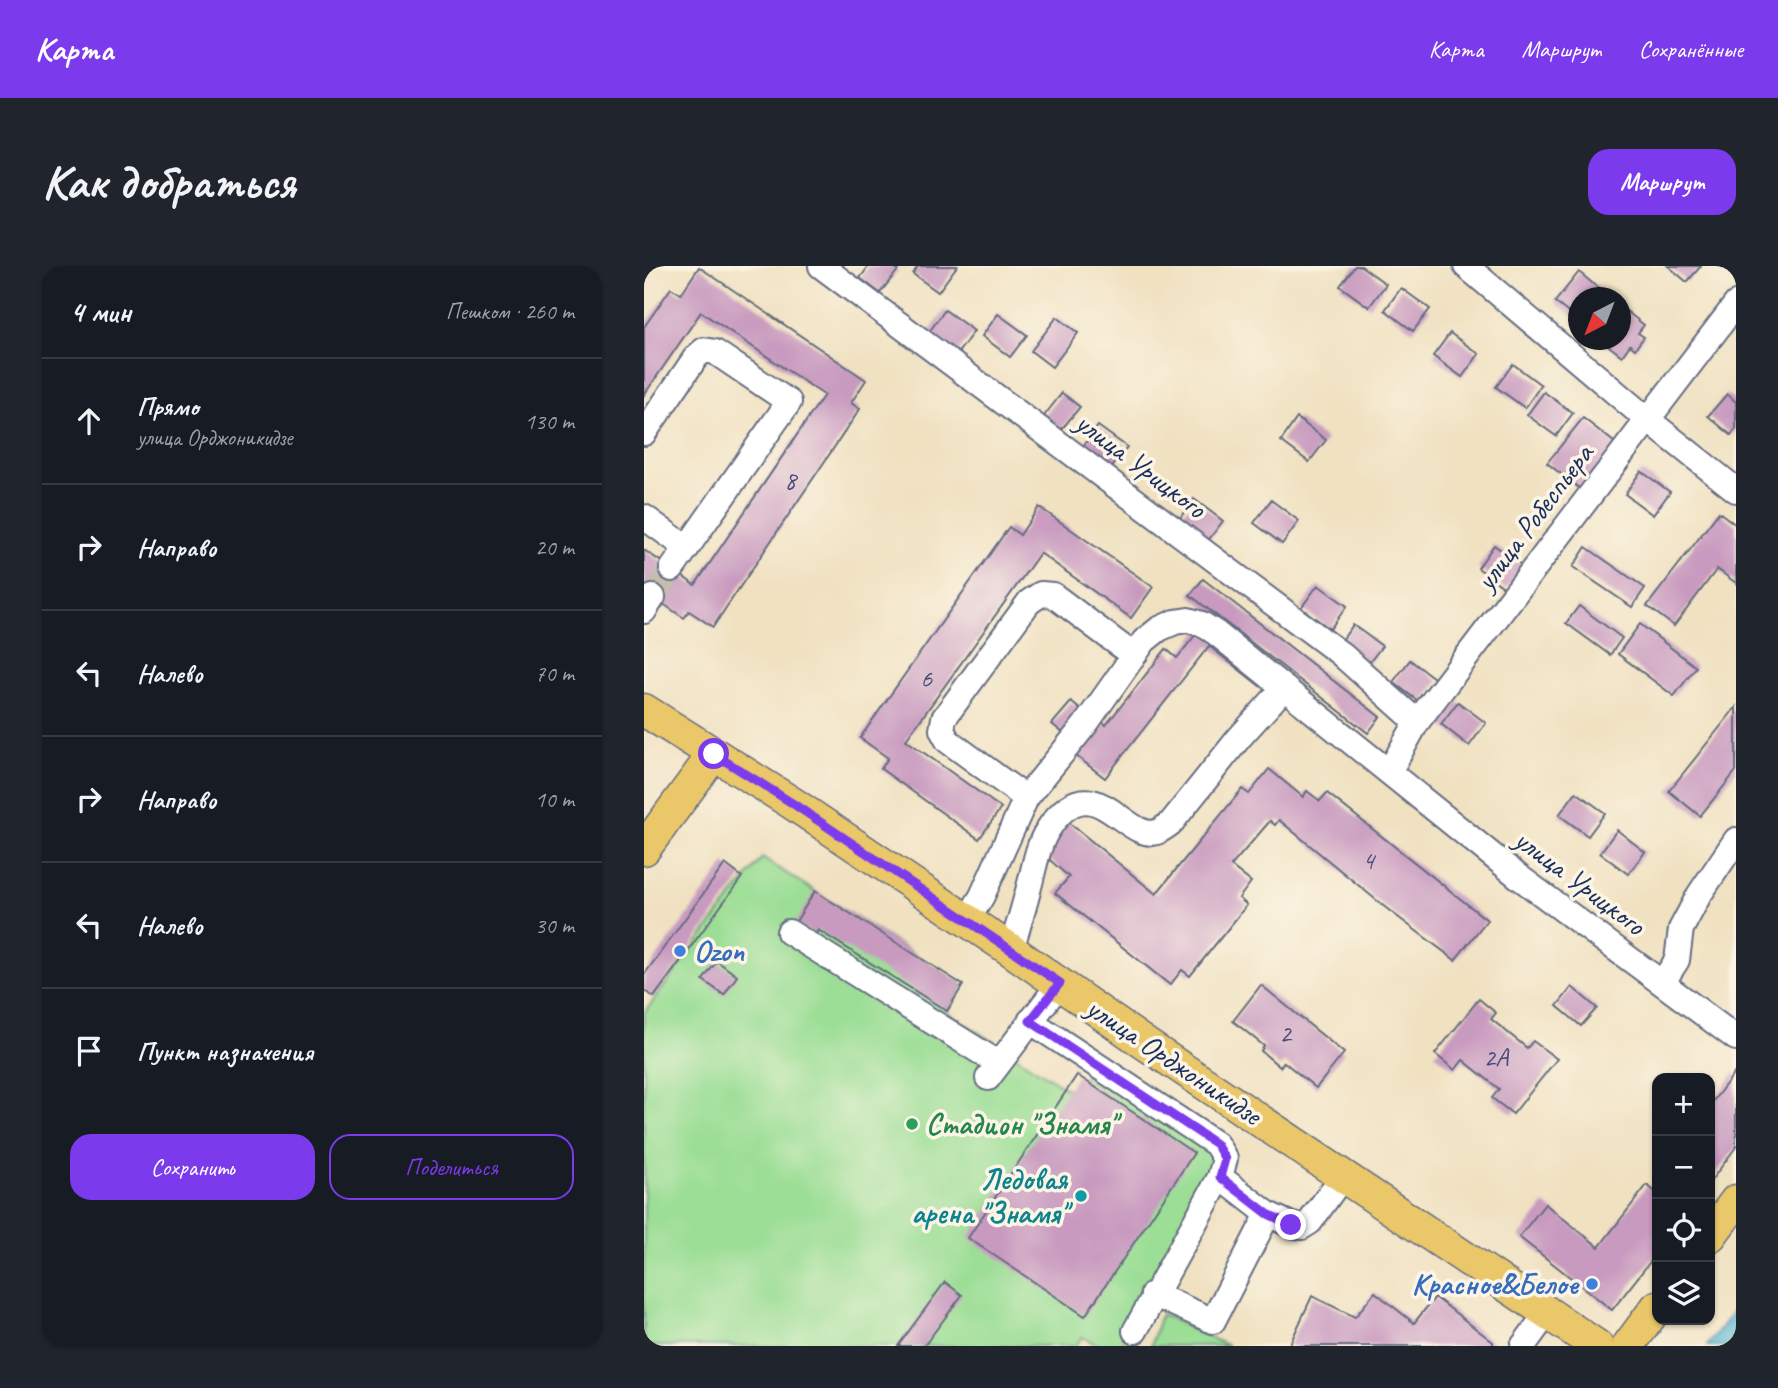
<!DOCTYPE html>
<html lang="ru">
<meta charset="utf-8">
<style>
:root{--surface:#171b24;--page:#20242c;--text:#f1f3f6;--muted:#9ea1a6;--line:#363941;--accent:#7c3aed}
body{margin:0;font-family:Caveat,sans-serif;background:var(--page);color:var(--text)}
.controls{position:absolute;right:21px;bottom:21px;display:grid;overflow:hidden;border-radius:14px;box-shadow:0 2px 5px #0004}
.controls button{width:63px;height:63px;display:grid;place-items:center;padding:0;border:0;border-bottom:2px solid var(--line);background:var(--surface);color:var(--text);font:35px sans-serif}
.compass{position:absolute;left:924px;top:21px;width:63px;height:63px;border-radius:50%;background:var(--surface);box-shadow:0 2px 5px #0004;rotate:222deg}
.stop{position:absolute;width:21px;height:21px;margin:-16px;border:5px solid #7c3aed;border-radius:50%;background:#fff}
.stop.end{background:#7c3aed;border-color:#fff;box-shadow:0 2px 7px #0008}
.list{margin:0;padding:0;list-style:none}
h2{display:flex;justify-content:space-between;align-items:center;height:91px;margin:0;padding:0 28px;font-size:30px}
h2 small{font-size:23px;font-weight:400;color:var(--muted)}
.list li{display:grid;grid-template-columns:46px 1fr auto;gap:21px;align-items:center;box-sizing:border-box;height:126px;padding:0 28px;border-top:2px solid var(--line)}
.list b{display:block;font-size:26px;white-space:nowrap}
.list p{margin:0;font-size:23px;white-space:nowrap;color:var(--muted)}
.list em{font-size:23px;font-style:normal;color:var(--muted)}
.actions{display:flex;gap:14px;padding:21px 28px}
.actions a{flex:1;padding:16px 0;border:2px solid var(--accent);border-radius:21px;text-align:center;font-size:24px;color:var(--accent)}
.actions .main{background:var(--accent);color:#fff}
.icon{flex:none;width:38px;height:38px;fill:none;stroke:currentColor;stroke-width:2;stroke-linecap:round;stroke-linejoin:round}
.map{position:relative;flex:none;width:1092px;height:1080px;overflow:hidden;border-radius:21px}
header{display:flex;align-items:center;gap:42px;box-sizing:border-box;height:98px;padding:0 35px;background:var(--accent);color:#fff}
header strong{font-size:33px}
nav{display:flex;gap:38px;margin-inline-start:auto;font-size:24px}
.intro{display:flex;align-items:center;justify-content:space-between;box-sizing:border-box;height:168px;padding:0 42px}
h1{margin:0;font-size:49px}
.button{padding:18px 32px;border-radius:21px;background:var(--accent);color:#fff;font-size:24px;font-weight:700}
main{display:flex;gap:42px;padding:0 42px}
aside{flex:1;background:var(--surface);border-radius:21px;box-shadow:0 2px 5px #0004}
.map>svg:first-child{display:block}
.green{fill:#9cde96;stroke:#5c867a;stroke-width:2}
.water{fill:#50b4cf;stroke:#367296;stroke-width:2}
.building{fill:#c89abf}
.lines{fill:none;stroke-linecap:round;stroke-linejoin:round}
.minor-tunnel{stroke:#c5bdad;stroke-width:24;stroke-dasharray:24 12;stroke-linecap:butt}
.minor-casing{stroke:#666d81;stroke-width:28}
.major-casing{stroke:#666d81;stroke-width:35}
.minor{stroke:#fff;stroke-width:24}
.major{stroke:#eac769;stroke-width:32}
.route{stroke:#7c3aed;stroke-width:9}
.shop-dot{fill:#3f7fe0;stroke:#fcf5e5;stroke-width:2.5}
.leisure-dot{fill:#2e9e5b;stroke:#fcf5e5;stroke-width:2.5}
.culture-dot{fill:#0f9aa8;stroke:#fcf5e5;stroke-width:2.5}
.labels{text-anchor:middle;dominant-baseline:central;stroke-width:7;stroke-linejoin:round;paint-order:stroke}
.number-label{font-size:26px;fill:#464a76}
.street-label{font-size:30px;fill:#1b2f5e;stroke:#fcf5e5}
.shop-label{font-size:30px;font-weight:bold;fill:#366cbe;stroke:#fcf5e5;text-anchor:start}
.leisure-label{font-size:30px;font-weight:bold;fill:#27864d;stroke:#fcf5e5;text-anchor:start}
.culture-label{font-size:30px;font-weight:bold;fill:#0d838f;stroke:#fcf5e5;text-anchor:end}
</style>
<header>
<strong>Карта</strong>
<nav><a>Карта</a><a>Маршрут</a><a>Сохранённые</a></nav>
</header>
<div class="intro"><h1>Как добраться</h1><a class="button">Маршрут</a></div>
<main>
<aside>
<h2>4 мин<small>Пешком · 260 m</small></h2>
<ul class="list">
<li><svg class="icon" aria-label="ahead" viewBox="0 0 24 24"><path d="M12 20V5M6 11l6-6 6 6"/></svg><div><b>Прямо</b><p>улица Орджоникидзе</p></div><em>130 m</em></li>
<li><svg class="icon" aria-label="right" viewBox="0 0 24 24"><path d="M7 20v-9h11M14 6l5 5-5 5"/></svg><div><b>Направо</b></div><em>20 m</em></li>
<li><svg class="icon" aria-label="left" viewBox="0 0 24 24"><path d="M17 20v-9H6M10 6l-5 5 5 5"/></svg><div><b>Налево</b></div><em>70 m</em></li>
<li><svg class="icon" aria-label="right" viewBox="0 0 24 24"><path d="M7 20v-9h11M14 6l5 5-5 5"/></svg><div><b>Направо</b></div><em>10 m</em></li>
<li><svg class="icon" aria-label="left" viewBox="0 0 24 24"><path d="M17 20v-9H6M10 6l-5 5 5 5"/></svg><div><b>Налево</b></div><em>30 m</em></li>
<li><svg class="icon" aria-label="arrive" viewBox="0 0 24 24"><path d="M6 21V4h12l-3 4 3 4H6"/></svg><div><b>Пункт назначения</b></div></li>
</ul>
<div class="actions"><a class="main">Сохранить</a><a>Поделиться</a></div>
</aside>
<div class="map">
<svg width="1092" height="1080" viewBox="0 0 1092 1080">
<rect width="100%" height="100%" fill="#fcf5e5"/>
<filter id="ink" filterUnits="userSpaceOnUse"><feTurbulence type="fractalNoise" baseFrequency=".0143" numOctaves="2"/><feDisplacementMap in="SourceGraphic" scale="14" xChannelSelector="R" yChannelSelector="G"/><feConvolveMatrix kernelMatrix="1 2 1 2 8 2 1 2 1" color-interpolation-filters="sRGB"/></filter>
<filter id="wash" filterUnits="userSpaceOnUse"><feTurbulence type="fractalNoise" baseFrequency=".00686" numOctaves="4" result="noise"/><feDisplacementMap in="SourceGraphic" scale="28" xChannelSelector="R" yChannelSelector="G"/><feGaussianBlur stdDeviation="1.57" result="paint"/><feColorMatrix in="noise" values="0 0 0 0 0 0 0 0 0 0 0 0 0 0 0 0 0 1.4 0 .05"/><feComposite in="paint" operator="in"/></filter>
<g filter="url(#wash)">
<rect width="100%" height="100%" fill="#f0e1c1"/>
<g class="green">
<path d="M118 592 319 719 303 746 429 827 448 800 582 888 548 943 477 1080H456L438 1071 431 1080H0V747Z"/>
<path d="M517 1048 584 1080H507Z"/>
</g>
<path class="water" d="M1092 1041V1080H1063Z"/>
<g id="blocks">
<g class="building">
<path d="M225 0H249L254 4 236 27 216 12Z"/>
<path d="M274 0H313L294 26 269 8Z"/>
<path d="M711 0H717L742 18 725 41 696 20Z"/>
<path d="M1024 0H1057L1043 16Z"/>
<path d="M55 1 222 114 207 137 216 143 69 361 45 345 40 352 0 325V284L51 319 180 129 57 46 0 129V61L27 22 37 28Z"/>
<path d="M935 6 966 32H934V55L911 36Z"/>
<path d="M757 22 786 43 769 65 741 44Z"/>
<path d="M976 40 1000 59 994 67 1000 71 991 83 986 79 978 90 957 74H976Z"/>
<path d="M301 44 330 65 313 88 285 66Z"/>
<path d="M354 48 383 69 366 91 338 70Z"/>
<path d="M413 51 434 67 408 101 387 85Z"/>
<path d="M806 67 835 88 818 111 789 90Z"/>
<path d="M869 98 897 119 881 142 852 121Z"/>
<path d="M900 126 929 147 912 170 883 149Z"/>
<path d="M418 127 436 141 417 164 400 150Z"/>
<path d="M1083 128 1092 136V163L1087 169 1064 150Z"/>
<path d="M653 152 682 174 665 196 637 175Z"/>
<path d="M939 152 975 180 939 225 903 197Z"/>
<path d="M454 160 483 181 466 204 437 183Z"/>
<path d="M997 205 1026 226 1009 249 981 228Z"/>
<path d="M550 233 579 255 562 277 533 256Z"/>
<path d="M627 234 655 255 638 278 610 257Z"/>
<path d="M395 241 509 321 487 352 396 287 262 474 357 542 335 573 237 503 244 492 216 472 365 261 376 269Z"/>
<path d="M1075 246 1092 259V317L1073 303 1030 360 1003 340Z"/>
<path d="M850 279 879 300 862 323 834 302Z"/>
<path d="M942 281 1001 322 988 341 929 301Z"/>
<path d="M559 313 736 451 724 467 546 329Z"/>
<path d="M674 319 703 340 686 363 657 342Z"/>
<path d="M935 340 978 372 966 389 922 357Z"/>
<path d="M996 358 1052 401 1030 430 974 388Z"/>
<path d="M709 359 738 380 721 402 693 381Z"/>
<path d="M556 363 621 414 616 420 565 380 461 512 427 486 454 453 462 459 522 383 533 392Z"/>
<path d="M766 394 794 415 778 438 749 416Z"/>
<path d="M427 436 443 449 424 471 408 458Z"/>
<path d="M814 436 842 457 825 480 797 458Z"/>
<path d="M1092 441V505L1056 550 1025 525Z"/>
<path d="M625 503 659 531 663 525 676 535 683 527 843 654 811 694 742 642 635 554 631 559 626 555 587 600 607 616 595 632 603 639 546 710 538 704 526 719 411 627 425 611 398 587 424 556 512 628 598 523 605 528Z"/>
<path d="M932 526 961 547 944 570 915 549Z"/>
<path d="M973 564 1001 586 984 608 956 587Z"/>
<path d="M81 598 98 611 10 731 0 724V709Z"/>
<path d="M171 625 319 719 303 745 174 664 171 669 151 657Z"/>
<path d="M73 695 93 710 80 729 59 714Z"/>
<path d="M617 719 700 787 672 822 640 796 636 801 617 785 620 780 589 755Z"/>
<path d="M928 721 953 742 937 760 913 740Z"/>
<path d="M835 733 852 747 847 753 883 782 889 775 913 793 869 848 848 832 855 823 819 794 811 804 791 788Z"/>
<path d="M1092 805V881L1066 916V839Z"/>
<path d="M433 809 550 887 441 1050 324 972Z"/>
<path d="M1003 919 1013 927V987L968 1044 875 971 901 938 955 981Z"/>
<path d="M301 1016 318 1029 280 1080H254Z"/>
<path d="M731 1026 770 1057 791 1031 849 1076V1080H645L668 1030 711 1051Z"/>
</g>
</g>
</g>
<g filter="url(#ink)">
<use href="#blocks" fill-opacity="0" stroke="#666d81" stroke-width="2"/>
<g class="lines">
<path class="minor-tunnel" d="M9 331 28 303"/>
<g class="minor-casing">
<g id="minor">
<path d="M177 0 697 388 773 456"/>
<path d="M822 0 1004 154 1092 224"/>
<path d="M0 167 52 91 60 84 71 86 145 136 28 303"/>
<path d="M0 251 43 282"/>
<path d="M0 345 9 331"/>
<path d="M745 506 773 456 1092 38"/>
<path d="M382 532 304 475 298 464 300 452 385 336 397 328 409 329 489 389"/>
<path d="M323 655 338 630 382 532 441 459 500 375 515 363 531 356 544 354 558 358 572 367 875 611 1092 772"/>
<path d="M145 666 354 797"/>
<path d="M367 684C373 663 380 642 385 621 390 603 393 581 403 565 448 493 480 576 513 566 517 564 523 560 527 557L595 472 640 422"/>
<path d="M1019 716 1033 694 1037 663 1055 629 1092 574"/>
<path d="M386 755 572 878 581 893 576 911 491 1065"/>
<path d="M344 812 416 717"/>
<path d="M624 948 647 959 658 961 666 956 699 910"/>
<path d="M509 1028 569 1055 624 948 576 911"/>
<path d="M879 1080 903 1047"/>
</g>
</g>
<g class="major-casing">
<g id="major">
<path d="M0 444 148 537 367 684 503 779 953 1080"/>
<path d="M0 583 70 488"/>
<path d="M1066 970 1092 935"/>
<path d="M984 1080 1013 1041"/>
</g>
</g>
<use href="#minor" class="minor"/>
<use href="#major" class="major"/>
</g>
</g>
<g class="lines" filter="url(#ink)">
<path class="route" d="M70 488 148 537 416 717 386 755 572 878 581 893 576 911 624 948 647 959"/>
</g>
<g class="shop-dot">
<circle cx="36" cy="685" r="7"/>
<circle cx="948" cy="1018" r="7"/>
</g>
<circle class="leisure-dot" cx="268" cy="858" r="7"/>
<circle class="culture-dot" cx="437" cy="930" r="7"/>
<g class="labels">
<g class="number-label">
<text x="146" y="214">8</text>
<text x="282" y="412">6</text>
<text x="724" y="594">4</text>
<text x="641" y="767">2</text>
<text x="852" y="791">2А</text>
</g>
<g class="street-label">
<text transform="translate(497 199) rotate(37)">улица Урицкого</text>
<text transform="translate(890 251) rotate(-53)">улица Робеспьера</text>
<text transform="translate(936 616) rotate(37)">улица Урицкого</text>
<text transform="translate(530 795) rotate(34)">улица Орджоникидзе</text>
</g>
<g class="shop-label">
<text x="50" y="685">Ozon</text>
<text x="934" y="1018" text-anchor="end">Красное&amp;Белое</text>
</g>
<g class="leisure-label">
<text x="282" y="858">Стадион "Знамя"</text>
</g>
<g class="culture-label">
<text x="423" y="913">Ледовая<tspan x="423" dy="34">арена "Знамя"</tspan></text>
</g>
</g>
</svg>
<div class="controls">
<button>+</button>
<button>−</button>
<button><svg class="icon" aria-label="locate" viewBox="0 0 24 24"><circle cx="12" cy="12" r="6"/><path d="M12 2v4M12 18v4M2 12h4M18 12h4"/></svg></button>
<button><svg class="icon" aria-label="layers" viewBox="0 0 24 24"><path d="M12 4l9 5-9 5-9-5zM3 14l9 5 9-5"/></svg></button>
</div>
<svg class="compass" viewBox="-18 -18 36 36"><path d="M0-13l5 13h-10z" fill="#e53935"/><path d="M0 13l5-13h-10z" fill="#9ea1a6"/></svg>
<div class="stop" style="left:70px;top:488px"></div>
<div class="stop end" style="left:647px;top:959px"></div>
</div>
</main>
